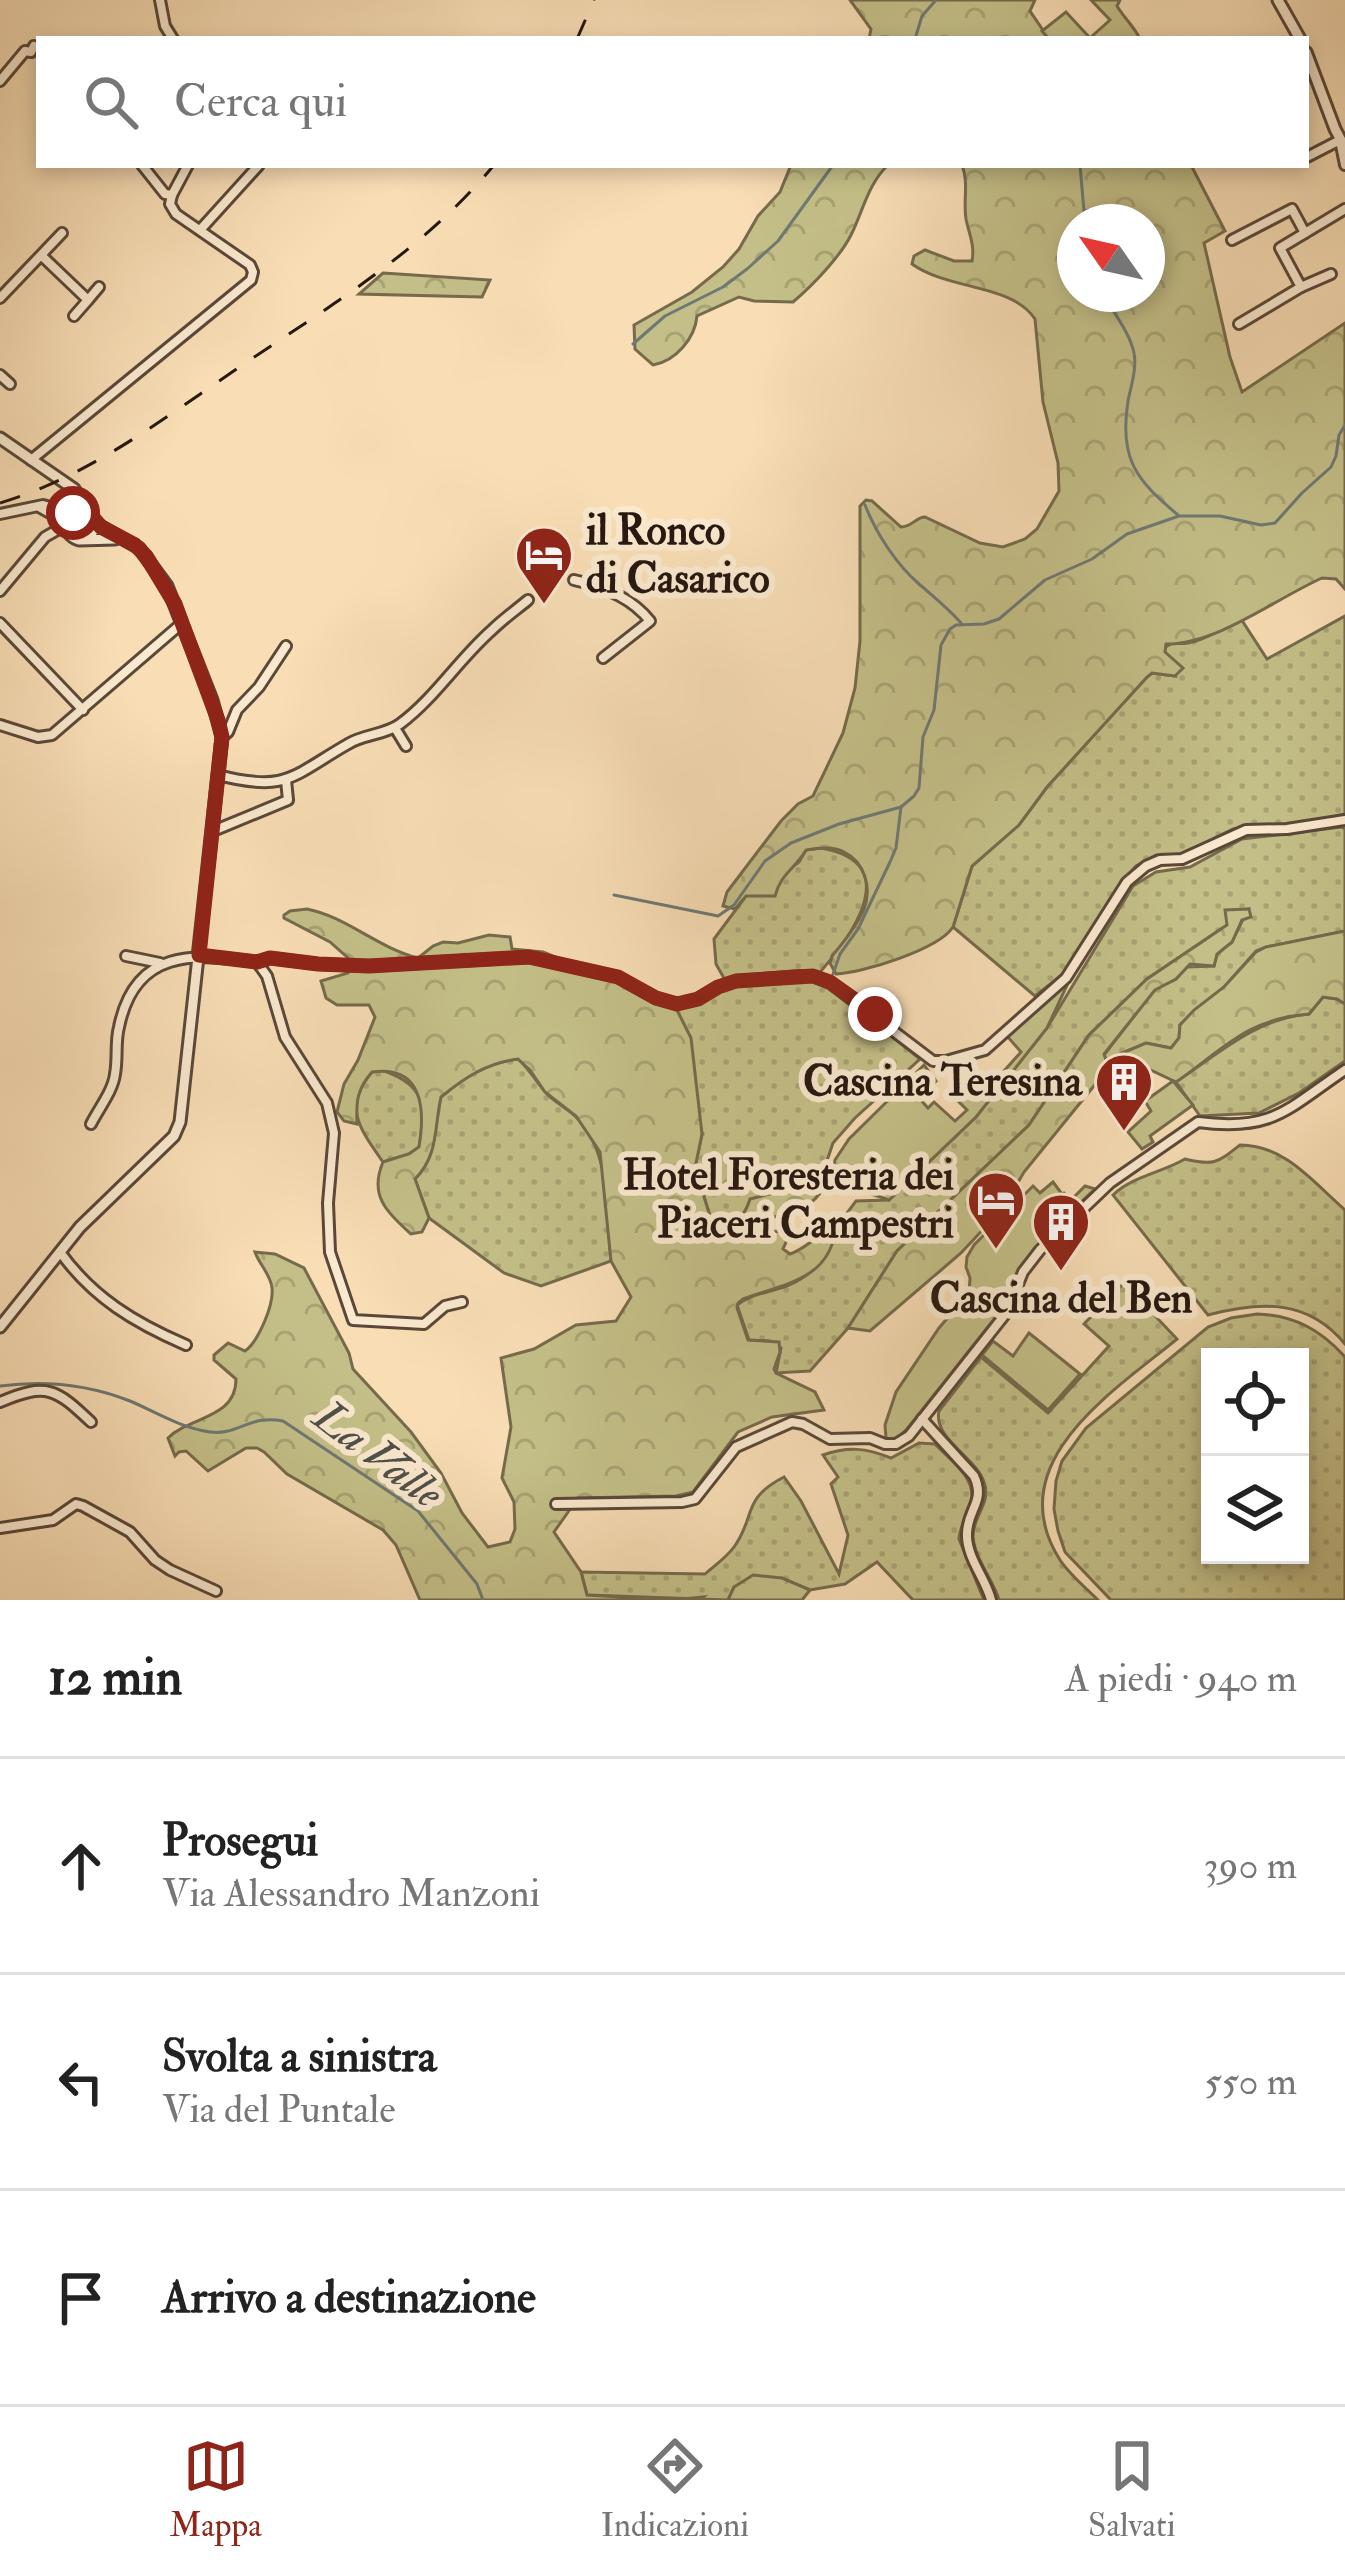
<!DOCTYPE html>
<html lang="it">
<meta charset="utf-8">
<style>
:root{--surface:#fff;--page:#f2f2f2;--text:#222;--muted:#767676;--line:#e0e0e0;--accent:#8f2418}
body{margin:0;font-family:"IM FELL Double Pica",serif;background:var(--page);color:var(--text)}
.controls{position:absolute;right:36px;bottom:36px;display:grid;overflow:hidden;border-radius:0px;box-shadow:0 6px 18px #0003}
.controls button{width:108px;height:108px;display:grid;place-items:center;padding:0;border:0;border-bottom:3px solid var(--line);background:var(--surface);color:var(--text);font:60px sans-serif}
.compass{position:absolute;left:1057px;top:204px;width:108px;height:108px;border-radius:50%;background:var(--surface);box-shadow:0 6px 18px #0003;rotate:304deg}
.stop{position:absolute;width:36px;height:36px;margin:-27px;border:9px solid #8f2418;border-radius:50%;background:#fff}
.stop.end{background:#8f2418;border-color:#fff;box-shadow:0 3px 12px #0008}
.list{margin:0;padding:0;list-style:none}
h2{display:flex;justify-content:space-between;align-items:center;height:156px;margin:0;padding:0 48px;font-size:51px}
h2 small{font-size:39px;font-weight:400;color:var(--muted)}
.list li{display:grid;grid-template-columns:78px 1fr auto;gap:36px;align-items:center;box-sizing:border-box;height:216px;padding:0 48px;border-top:3px solid var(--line)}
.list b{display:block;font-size:45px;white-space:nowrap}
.list p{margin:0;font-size:39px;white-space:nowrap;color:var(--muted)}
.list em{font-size:39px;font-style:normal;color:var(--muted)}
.icon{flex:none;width:66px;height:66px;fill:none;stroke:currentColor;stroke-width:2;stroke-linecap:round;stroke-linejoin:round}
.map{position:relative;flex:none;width:1345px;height:1600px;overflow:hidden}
.search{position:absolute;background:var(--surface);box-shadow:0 6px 18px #0003;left:36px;right:36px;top:36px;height:132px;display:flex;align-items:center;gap:30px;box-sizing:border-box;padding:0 42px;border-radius:0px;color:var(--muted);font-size:45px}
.sheet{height:804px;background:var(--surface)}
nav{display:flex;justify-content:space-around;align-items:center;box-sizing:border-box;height:168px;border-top:3px solid var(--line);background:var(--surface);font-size:33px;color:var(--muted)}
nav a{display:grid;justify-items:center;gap:6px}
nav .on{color:var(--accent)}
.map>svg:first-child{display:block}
.grass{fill:url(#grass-dots);stroke:#756b4c;stroke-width:3;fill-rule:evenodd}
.forest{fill:url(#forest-crowns);stroke:#756b4c;stroke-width:3;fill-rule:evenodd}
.garden{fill:#c4bf88;stroke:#756b4c;stroke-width:3}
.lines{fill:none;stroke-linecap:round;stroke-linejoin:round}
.stream{stroke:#6f7974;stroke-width:3}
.minor-casing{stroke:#5a4839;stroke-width:14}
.tertiary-casing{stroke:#5a4839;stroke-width:15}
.minor{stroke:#fae9cf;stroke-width:8}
.tertiary{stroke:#fae9cf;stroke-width:9}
.rail{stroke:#261710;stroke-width:3;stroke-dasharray:21 21;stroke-linecap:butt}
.route{stroke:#8f2418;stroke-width:15}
.labels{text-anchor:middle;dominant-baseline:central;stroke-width:12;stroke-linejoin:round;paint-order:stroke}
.poi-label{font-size:42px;font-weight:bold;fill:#261710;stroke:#fae9cf;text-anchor:end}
.water-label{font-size:45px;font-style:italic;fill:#51504a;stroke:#fae9cf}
</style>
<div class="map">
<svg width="1345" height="1600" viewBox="0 0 1345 1600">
<defs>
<pattern id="grass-dots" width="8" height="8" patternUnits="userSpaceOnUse" patternTransform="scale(3)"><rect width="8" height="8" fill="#c4bf88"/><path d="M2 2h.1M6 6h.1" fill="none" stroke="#a8a374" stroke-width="1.8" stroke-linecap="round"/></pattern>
<pattern id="forest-crowns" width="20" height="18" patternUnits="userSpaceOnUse" patternTransform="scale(3)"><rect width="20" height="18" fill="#c4bf88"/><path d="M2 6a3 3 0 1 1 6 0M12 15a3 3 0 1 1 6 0" fill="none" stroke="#a8a374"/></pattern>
</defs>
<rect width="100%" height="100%" fill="#f8ddb5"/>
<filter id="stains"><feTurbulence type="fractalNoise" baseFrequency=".00167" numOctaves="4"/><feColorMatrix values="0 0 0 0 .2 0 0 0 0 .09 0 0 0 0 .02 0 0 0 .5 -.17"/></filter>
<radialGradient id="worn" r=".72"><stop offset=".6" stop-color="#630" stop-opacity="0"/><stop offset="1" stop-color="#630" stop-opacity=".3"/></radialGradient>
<g class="grass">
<path d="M1345 616V814L1300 825 1233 829 1177 857 1156 855 1136 866 1122 882 1062 975 1035 996 953 927 972 866 1019 825 1047 787 1147 677 1152 673 1175 676 1164 658V648L1172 643C1196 647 1219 630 1241 619L1267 659Z"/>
<path d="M1342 827 1345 829V931L1266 947 1256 951 1224 987 1180 1025 1179 1038 1171 1048 1146 1043 1106 1060 1104 1055 1155 989 1176 979 1187 967 1214 966 1217 954 1232 942 1248 909 1236 911 1227 925 1147 979 1089 1035 1029 1125 897 1251 848 1328 810 1371 776 1373 781 1348 770 1341 749 1340 737 1305C749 1296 760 1294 774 1290 805 1283 830 1260 835 1229L856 1201 889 1200 976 1117 1047 1028 1133 886 1156 872 1190 867 1242 839Z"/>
<path d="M821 848C909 863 848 942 813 980L834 990 920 1059 855 1118 833 1143 820 1181C804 1185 786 1188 771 1194 742 1205 748 1231 710 1216L695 1168 702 1134 677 1010 729 987 716 964 714 939 746 896 778 883 784 873 799 862 806 850Z"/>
<path d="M1323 997 1337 999 1345 1004V1061L1299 1093 1259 1113 1200 1116 1176 1082C1218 1054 1257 1018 1309 1014Z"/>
<path d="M518 1059C530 1070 537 1083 548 1095 557 1104 569 1109 577 1118 612 1154 606 1214 611 1261L541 1286 504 1273 429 1218 415 1179C438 1156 434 1126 441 1097 465 1077 487 1063 518 1059Z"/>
<path d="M382 1070C426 1086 426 1104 419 1147L409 1154 383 1162C360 1129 342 1107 372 1072Z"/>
<path d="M1240 1145C1285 1145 1313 1182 1345 1210V1344C1308 1299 1261 1301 1208 1315L1113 1195C1133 1176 1161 1173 1185 1159 1214 1166 1217 1163 1240 1145Z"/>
<path d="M1124 1283 1177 1339C1114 1391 998 1463 1060 1560 1070 1575 1085 1587 1098 1600H999C993 1579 975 1560 973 1537 972 1517 992 1503 984 1482 976 1457 933 1439 939 1411L981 1357 1048 1413 1109 1346 1084 1324Z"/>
<path d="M1257 1314C1294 1315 1321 1330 1345 1357V1600H1111L1065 1552 1058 1531 1054 1509 1056 1481 1062 1461 1086 1428 1208 1327 1231 1318ZM1210 1357H1300V1555H1210Z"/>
<path d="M919 1443 935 1444C949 1459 977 1478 971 1501 968 1515 960 1525 959 1539L984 1600H913L877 1562 845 1584 810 1590 782 1578 734 1587 728 1600 587 1595 581 1572 705 1574C714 1566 727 1557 734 1547 756 1517 741 1499 784 1477L801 1501 839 1574 848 1535 831 1484 838 1477 823 1455C848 1446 866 1448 891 1458Z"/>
</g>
<g class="forest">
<path d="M850 0H1035L1030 11 1049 39H869L871 29Z"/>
<path d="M791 165H888C868 184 863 211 851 235 840 257 812 286 793 302L754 301 739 297 697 316C695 338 676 361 653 365L635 349 634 325 692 292 723 267 739 249 758 216 780 192Z"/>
<path d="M962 165H1191L1225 231 1204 243 1230 357 1242 392 1345 323V589L1336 579 1322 578C1275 599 1218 644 1166 644L1165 652 1183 668 1175 676 1152 673 1147 677 1047 787 1019 825 972 866 953 927C939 949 863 973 836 974L830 963 832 956C843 943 857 926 864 909 872 888 865 862 844 852 833 846 817 848 806 850 795 869 781 873 775 896H746L735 909 723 906 727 892 781 821 798 804 813 796 843 733 855 688 860 641V506L866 500 872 501 901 527C912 527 916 517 925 517L980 543 1003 547 1025 539 1037 529 1059 491 1058 463 1043 402 1035 319C1012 284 948 290 912 264L914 256 925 250 954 261H972C975 245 969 234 966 219 963 200 969 183 962 165ZM1075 222H1147V294H1075Z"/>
<path d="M383 273 490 280 482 297 359 294Z"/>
<path d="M307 909C347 917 376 947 418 958L433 946 443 942 458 943 489 935 510 937 512 949 543 952 665 1001 677 1010 691 1038 702 1134 695 1168 710 1216C733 1225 742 1224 750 1199L820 1181 823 1188C812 1210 788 1213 767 1219L765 1224 773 1231 790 1233 783 1249 790 1254C806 1249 818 1233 835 1229 831 1280 780 1285 743 1299L738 1303 737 1308 748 1340 779 1342 780 1352 774 1369 776 1373 815 1392 824 1410 772 1417 738 1432 693 1492 676 1496 578 1498 554 1532 581 1572 587 1595 672 1600 703 1597 699 1600H420L396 1545 383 1530 287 1474 264 1452 257 1448H246L208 1471 186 1451 179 1452 175 1456 168 1438C190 1416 236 1419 236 1379L214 1360V1355L228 1343 245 1351C258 1342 274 1305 272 1288 271 1275 259 1264 255 1252L275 1254 304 1268 349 1353 353 1369 411 1432 441 1473 462 1513 488 1547 510 1542 515 1529 514 1502 502 1478 511 1427 501 1358 534 1349 576 1325 616 1321 631 1297 611 1261 600 1152 576 1116 545 1092 530 1070 518 1059C487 1063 465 1077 441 1097 434 1127 439 1155 415 1179L429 1218 422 1232 411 1234C386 1212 369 1195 383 1162L409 1154 419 1147C425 1111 424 1065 372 1072 357 1089 356 1101 357 1124L344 1121 337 1112 344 1084 358 1060 375 1017 369 1005H337L326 998 321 981 348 973V958L330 942 284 918V915L290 911Z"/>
<path d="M1249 909 1251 917 1242 920 1232 942 1217 954 1214 966 1190 964 1176 979 1155 990 1104 1054 1106 1060 1146 1043 1171 1048 1179 1038 1180 1025 1194 1010 1224 987 1256 952 1266 947 1345 931V1004L1337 999 1323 997 1309 1014C1246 1019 1224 1049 1176 1082L1140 1065 1115 1060 1024 1172 1003 1208 961 1253 870 1331 848 1328 897 1251 1029 1125 1089 1035 1147 979 1227 925 1225 910Z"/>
<path d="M753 1575 782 1578 810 1590 802 1600H728L734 1587Z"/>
</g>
<g class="garden">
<path d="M1091 0H1120L1117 6C1124 18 1134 26 1140 39H1049L1042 31 1066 12 1090 38 1110 20Z"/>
<path d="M1069 981 1047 1028 994 1095 988 1089 1021 1052 1006 1035Z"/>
<path d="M924 1065 936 1081 919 1098 928 1108 934 1102 955 1121 967 1110 959 1102 977 1086 991 1098 976 1117 889 1200 832 1181 835 1160 849 1139Z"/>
<path d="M1173 1081 1193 1105 1150 1136 1153 1142 1142 1149 1128 1132 1151 1111 1145 1101Z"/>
<path d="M1053 1182 1062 1194 1064 1193 1071 1200 1085 1186 1095 1189 1053 1228H1048L1038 1246 1022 1265 999 1313 907 1429 895 1440 886 1438 885 1425 896 1392 939 1328 969 1293 970 1278 966 1267 967 1257 974 1245 1033 1186 1040 1193Z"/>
<path d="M1029 1333 1080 1374 1048 1410 982 1355 993 1341 1013 1356Z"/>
</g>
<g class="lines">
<g class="stream">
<path d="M915 39 922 16 936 0"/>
<path d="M1080 165 1084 211 1115 206 1135 217 1133 222"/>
<path d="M1103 294C1113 312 1130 333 1134 353 1137 368 1131 386 1128 401 1119 458 1135 479 1178 515"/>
<path d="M633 344 665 316 723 287 747 269 778 241 833 165"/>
<path d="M865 505C876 533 896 564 919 584 934 597 948 608 961 623"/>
<path d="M614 895 718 916 734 905 765 861 791 843 839 824 901 807 914 796 919 788 923 737 934 710 941 645 950 629 956 625 984 624 999 619 1045 580 1092 559 1127 534 1179 516H1220L1261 525 1275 523 1302 493 1331 467 1336 456 1339 435 1345 425"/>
<path d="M833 974 840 954 858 929 890 862 896 848 901 807"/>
<path d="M0 1386C45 1380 87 1384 130 1401 156 1412 181 1428 210 1432 237 1436 250 1414 283 1421L418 1511 477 1584 483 1600"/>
</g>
<g class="minor-casing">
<g id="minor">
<path d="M160 0 165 26 173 39"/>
<path d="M0 81 25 51 31 52 34 46"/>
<path d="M1307 157 1340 140 1345 165"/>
<path d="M172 195 188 165"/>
<path d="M200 230 259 165"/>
<path d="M1232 240 1292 209 1305 233"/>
<path d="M42 256 88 300 74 316"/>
<path d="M1301 287 1331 274"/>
<path d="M0 298 62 233"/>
<path d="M88 300 99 287"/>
<path d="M1239 324 1301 287 1280 248 1345 209"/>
<path d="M0 375 10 384"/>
<path d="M31 460 251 280 253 272 250 265 176 214 170 204 172 195 165 194 142 165"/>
<path d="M39 507 66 522"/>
<path d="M0 514 43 505 71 513"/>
<path d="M574 580C602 586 632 598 650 621L603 658"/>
<path d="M0 591 45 537 66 525"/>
<path d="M0 623 83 710"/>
<path d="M0 725 38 737 52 735 181 624"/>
<path d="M395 728 406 746"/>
<path d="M222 737 228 732 237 710 259 687 286 646"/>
<path d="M218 775C287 793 292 776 348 744 364 734 385 735 400 724 435 698 459 659 492 630 503 619 516 610 528 600"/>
<path d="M213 831 288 800 286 780"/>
<path d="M126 956 160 963"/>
<path d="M257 962 270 958 318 964 369 966 529 957 618 977 655 998 677 1004 698 999 718 987 736 981 799 976H813L830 983 933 1061H946L985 1050 1066 978 1127 882 1146 866 1160 860 1182 859 1246 830 1287 829 1345 820"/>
<path d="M91 1124C99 1108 113 1091 115 1074 118 1058 115 1042 119 1027 135 949 193 953 257 962L267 976 285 1037 327 1103 334 1133 328 1203 330 1252 353 1320 424 1324 445 1306 462 1302"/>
<path d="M60 1252C93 1298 135 1323 186 1345"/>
<path d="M0 1402C47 1382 56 1389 91 1422"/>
<path d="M922 1419 974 1476C986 1502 967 1509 967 1534 966 1557 986 1579 991 1600"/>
<path d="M556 1504 682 1502 695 1499 736 1447 792 1422 803 1424 830 1439 870 1438 885 1444H896L909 1436 1007 1312 1023 1272 1040 1250 1110 1183 1198 1122C1273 1132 1287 1109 1345 1070"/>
<path d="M0 1528 53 1520 76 1504 83 1506 130 1532 155 1560 170 1570 216 1591"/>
</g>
</g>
<g class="tertiary-casing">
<g id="tertiary">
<path d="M1278 0 1300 39"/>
<path d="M1306 52 1335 129 1345 148"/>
<path d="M0 438 74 489 89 513"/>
<path d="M86 539 95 529 94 520 89 513 76 511C62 520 64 535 79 540L115 539"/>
<path d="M0 1327 80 1227 174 1136 180 1122 222 737 212 700 167 586 139 548 95 523"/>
</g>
</g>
<use href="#minor" class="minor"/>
<use href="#tertiary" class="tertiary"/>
<g class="rail">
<path d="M577 39 594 0"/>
<path d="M0 503C90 476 164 418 241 366 330 306 425 249 494 165"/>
</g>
</g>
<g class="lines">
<path class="route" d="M73 513 80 510 89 513 101 527 135 545 146 556 175 604 218 720 222 737 199 955 257 962 270 958 318 964 369 966 529 957 618 977 656 998 677 1004 698 999 718 987 736 981 813 976 830 982 875 1014"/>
</g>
<defs>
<g id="hotel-pin" transform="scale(3)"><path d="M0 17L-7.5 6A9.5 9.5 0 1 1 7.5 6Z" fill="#8f2418" stroke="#fae9cf"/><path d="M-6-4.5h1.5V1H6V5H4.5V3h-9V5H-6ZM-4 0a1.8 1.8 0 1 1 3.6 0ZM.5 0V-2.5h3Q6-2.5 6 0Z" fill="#fff"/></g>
<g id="building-pin" transform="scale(3)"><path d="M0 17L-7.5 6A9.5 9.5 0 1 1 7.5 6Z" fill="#8f2418" stroke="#fae9cf"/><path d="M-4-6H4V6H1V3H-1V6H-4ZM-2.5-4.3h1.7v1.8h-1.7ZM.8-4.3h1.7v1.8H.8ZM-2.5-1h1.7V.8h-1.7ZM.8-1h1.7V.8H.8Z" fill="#fff"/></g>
</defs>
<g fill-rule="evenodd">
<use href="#hotel-pin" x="544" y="555"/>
<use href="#building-pin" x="1124" y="1082"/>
<use href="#hotel-pin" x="996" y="1200"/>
<use href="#building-pin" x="1061" y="1222"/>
</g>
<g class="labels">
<g class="poi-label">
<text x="586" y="531" text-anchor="start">il Ronco<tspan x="586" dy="48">di Casarico</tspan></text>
<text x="1082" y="1082">Cascina Teresina</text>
<text x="954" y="1176">Hotel Foresteria dei<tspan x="954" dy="48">Piaceri Campestri</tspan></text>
<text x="1061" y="1299" text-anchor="middle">Cascina del Ben</text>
</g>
<g class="water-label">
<text transform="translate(378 1455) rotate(37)">La Valle</text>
</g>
</g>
<rect width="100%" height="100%" filter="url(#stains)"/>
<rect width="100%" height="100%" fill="url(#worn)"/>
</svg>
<div class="controls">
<button><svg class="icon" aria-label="locate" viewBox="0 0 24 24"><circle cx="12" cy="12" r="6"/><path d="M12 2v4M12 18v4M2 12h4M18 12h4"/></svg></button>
<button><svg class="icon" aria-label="layers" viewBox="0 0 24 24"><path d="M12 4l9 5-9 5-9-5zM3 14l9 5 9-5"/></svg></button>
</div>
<svg class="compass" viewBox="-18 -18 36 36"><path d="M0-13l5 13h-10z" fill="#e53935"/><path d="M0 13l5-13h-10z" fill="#767676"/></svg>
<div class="stop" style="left:73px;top:513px"></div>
<div class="stop end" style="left:875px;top:1014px"></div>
<div class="search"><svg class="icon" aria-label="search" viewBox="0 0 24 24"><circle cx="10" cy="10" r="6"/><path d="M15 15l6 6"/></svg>Cerca qui</div>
</div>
<section class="sheet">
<h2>12 min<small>A piedi · 940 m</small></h2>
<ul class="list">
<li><svg class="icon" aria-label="ahead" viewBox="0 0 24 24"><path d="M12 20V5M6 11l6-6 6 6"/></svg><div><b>Prosegui</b><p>Via Alessandro Manzoni</p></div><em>390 m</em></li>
<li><svg class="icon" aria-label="left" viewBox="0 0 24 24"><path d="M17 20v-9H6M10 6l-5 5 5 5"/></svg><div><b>Svolta a sinistra</b><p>Via del Puntale</p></div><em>550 m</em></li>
<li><svg class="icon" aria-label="arrive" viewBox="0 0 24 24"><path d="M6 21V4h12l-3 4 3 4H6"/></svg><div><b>Arrivo a destinazione</b></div></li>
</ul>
</section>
<nav>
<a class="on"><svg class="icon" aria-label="map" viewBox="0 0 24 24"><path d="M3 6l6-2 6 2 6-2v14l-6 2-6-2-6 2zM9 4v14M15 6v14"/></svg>Mappa</a>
<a><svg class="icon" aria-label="directions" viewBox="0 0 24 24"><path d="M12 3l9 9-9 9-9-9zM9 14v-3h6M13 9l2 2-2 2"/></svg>Indicazioni</a>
<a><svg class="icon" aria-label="saved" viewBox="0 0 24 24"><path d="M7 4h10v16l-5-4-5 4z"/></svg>Salvati</a>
</nav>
